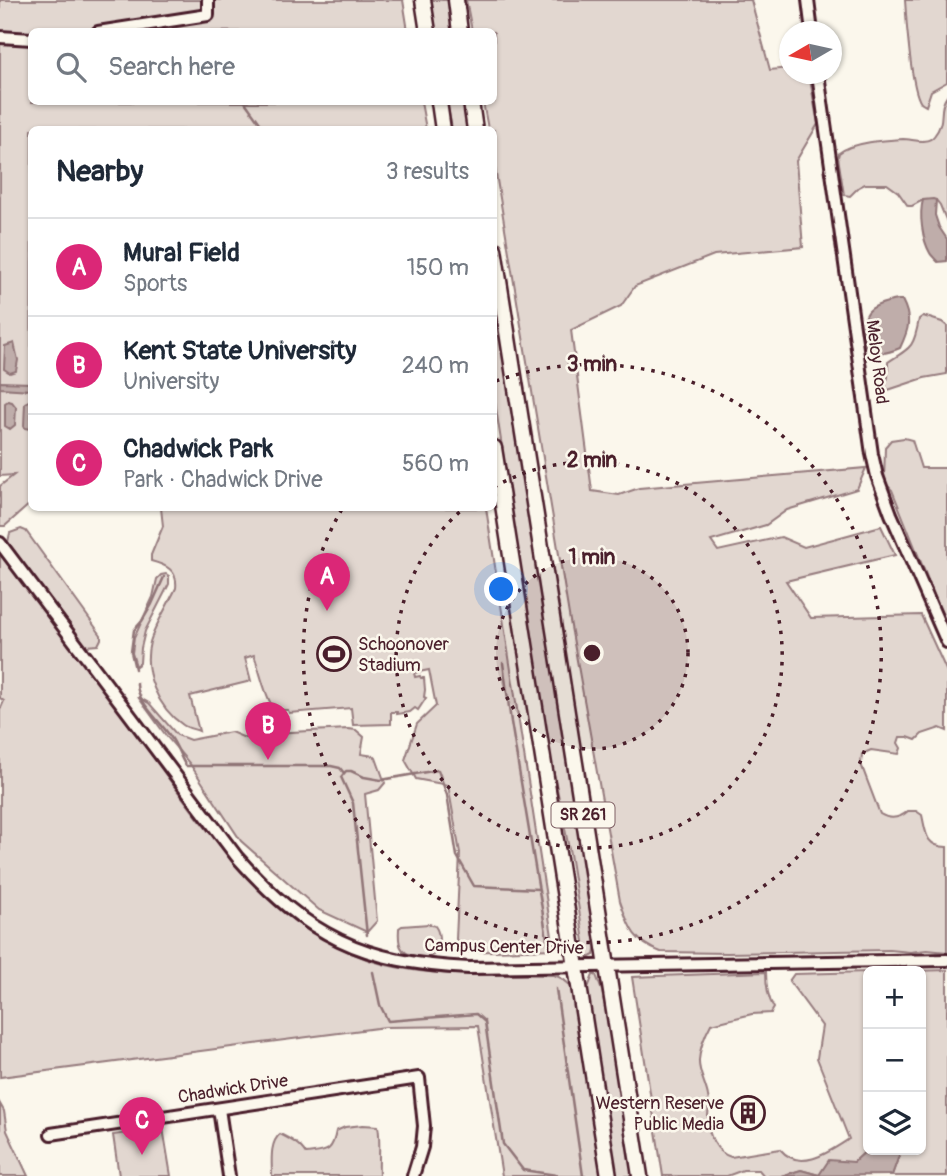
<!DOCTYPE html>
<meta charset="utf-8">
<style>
:root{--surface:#fff;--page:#f6f6f7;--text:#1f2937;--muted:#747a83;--line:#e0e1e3;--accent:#db2777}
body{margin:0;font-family:Pangolin,sans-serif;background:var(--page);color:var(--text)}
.controls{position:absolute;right:21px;bottom:21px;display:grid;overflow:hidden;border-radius:10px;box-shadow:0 2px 5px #0004}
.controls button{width:63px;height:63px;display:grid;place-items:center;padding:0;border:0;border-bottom:2px solid var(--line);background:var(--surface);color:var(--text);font:35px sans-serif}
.compass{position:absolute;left:779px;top:21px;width:63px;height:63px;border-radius:50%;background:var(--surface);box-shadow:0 2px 5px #0004;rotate:261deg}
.you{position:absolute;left:502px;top:590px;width:24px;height:24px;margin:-18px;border:5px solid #fff;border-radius:50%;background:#1a73e8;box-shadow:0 0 0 10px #1a73e833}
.badge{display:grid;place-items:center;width:46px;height:46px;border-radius:50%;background:var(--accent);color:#fff;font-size:23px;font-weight:700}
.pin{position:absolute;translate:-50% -58px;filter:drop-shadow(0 2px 4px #0008)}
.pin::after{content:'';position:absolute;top:37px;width:24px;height:21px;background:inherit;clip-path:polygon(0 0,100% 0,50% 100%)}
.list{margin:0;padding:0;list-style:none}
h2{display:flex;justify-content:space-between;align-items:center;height:91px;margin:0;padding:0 28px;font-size:30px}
h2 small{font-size:23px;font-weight:400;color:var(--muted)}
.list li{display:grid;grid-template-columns:46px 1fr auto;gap:21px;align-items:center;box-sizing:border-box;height:98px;padding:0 28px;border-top:2px solid var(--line)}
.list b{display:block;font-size:26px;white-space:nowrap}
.list p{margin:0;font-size:23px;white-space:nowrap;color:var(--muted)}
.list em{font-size:23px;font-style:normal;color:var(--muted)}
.icon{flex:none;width:38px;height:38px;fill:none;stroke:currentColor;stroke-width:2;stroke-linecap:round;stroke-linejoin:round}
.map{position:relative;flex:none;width:947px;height:1176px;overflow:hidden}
.search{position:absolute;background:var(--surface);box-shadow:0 2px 5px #0004;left:28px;top:28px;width:469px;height:77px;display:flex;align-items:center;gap:18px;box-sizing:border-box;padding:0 24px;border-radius:10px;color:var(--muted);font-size:26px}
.panel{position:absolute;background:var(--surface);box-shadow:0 2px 5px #0004;left:28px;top:126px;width:469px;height:385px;border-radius:10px}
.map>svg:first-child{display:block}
.green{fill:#e2d7d0;stroke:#967b7e;stroke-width:2}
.water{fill:#bfadaa;stroke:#907477;stroke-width:2}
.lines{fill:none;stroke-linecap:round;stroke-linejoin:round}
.stream{stroke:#907477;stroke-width:2.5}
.minor-casing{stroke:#4a1f2b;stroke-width:16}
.major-casing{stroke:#4a1f2b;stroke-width:19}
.minor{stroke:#fbf7ec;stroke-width:10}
.major{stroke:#fbf7ec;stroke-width:14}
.ring{fill:none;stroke:#4a1f2b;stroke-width:3.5;stroke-dasharray:3.5 7}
.labels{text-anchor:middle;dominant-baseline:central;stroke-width:5;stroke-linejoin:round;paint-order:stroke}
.shield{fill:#fbf7ec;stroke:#7f6065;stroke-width:2}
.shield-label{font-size:16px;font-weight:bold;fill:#4a1f2b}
.street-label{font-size:18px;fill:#4a1f2b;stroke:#fbf7ec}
.poi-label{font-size:18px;fill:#4a1f2b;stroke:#fbf7ec;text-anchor:start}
.centre{fill:#4a1f2b;stroke:#fbf7ec;stroke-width:3.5}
.ring-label{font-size:21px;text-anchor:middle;font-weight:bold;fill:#4a1f2b;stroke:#fbf7ec;stroke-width:5;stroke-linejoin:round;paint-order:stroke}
</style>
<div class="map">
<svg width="947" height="1176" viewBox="0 0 947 1176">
<rect width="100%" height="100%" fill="#fbf7ec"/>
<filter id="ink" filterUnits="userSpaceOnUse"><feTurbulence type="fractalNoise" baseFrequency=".0143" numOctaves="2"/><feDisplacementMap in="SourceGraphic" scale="14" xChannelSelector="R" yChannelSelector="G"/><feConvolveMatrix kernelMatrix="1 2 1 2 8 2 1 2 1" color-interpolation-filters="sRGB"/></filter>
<g filter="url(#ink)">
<g class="green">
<path d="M0 0H403L408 31 32 32V102H421L426 129 32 130 31 503 5 526H0V486L14 475 0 476Z"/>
<path d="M431 0H450L455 31H436Z"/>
<path d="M466 0H751L770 70 789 68 790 74H809L818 124 796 161 803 247 714 255 635 286 621 306 571 330 592 491 619 495 639 488 866 468 857 489 787 510 766 525 711 541 718 551 781 537 804 547 881 526 895 555 786 581 811 618 921 615 947 672V731L940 728 922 734 916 740 908 737H900L898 743 901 748 899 754 871 750 862 754 861 764 880 814C890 820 899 819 908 811H916L922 815C926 832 925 847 947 847V952L927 950 910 952 890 950 727 953 661 952C633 942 629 927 620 901L570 621 494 162V130L488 129 483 102H494V32L472 31Z"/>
<path d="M905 0H947V82L931 91 926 106C924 105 922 104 921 103 911 90 906 18 905 0Z"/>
<path d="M947 96V222L940 205 936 200H923L912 206H908L898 192 887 184H865L859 187 850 196 844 195 838 157 839 153C853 142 885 140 903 139 913 139 927 145 934 136 947 120 937 110 947 96Z"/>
<path d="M447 102H466L470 129H452Z"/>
<path d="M494 276 597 941 594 955 588 958 586 954 570 854 550 754 494 396Z"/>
<path d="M923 316 942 322 947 326V374L924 378 888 390 885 386 888 377V362C912 347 914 347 919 319Z"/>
<path d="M904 438 912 440 921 468H947V627L892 490 884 482 885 447 891 440Z"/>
<path d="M161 508H486L554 949 462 952 456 939 460 853 448 785 416 779 405 760 417 724 436 706 429 670 414 673 415 677 420 676 421 678H424L425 690 424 697 426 698 418 710 415 708 410 712 397 714V712H391V724L353 725 351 708 289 713 288 710H275L273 704H271C263 689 260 671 254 655L245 658 251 681 190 696 199 731C194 729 187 728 183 725 158 708 142 672 150 642 154 627 169 603 176 588 178 570 166 565 151 561V555L163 526Z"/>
<path d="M21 529 26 531 101 635V639L98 645 86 646 8 542 10 533Z"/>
<path d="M0 554C44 611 88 669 131 727 196 814 261 922 369 960 426 979 493 974 553 975 561 977 566 980 571 987L602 1176H502L478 1026 385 1027 0 1077V710L4 701 0 698Z"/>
<path d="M166 574 169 576V584L145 631 141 648 140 663 136 666 132 653 134 638 153 597 157 579 161 575Z"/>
<path d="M138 697 149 703 177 735 190 740 231 732 245 738 272 733 348 729 356 730 364 737 361 754 374 756 376 758 385 783 379 790 365 794 377 921 367 932 319 910 241 841 190 764 167 737Z"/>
<path d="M429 924 435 926C441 934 440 948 433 955 426 958 422 958 415 956 399 953 398 943 399 928L402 926Z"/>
<path d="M947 970V1176H889L892 1175 901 1150H921V971H914Z"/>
<path d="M766 972C766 985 767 997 774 1008L771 1013 752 1014 711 1024C705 1035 700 1046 699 1060 698 1072 706 1084 708 1096 710 1104 708 1110 708 1118 707 1133 716 1153 731 1157L780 1149C800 1173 829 1152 849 1139L817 1058 822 1026 789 981 794 974 868 972V1149L854 1162 819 1175 801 1170 781 1176H764L759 1170H743L727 1176H663L632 977Z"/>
<path d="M593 975H596L602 991 635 1176H616L588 994V988Z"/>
<path d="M0 1104 4 1111 7 1131 28 1176H0Z"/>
<path d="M363 1125 378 1126C381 1140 378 1160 379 1176H272C272 1163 269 1143 280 1134 290 1139 300 1144 306 1154 327 1151 332 1153 336 1131L345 1127Z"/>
<path d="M163 1128 171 1176H119L113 1135Z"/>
</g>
<g class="water">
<path d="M933 199 936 200 935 215 939 227 947 239V261L938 262C936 260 931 255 930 253 922 239 919 214 923 200Z"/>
<path d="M898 300H902C912 319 909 329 900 348 886 354 877 356 864 345 861 313 866 305 898 300Z"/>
<path d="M14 343 18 360 16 371 10 373 4 369 5 346Z"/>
<path d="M0 382 31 383V390L0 388Z"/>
<path d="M31 400H32L31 429 25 428 24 426 25 403Z"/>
<path d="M8 401 12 402 16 407 15 425 10 429 5 426V403Z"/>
<path d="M868 1149 901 1150 892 1175 781 1176 801 1170 819 1175 829 1160 854 1162Z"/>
</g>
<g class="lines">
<g class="stream">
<path d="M245 102 260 123 263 130"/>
<path d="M503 663 511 722 548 945"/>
<path d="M135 669 131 652 134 630 142 621 152 604 164 577"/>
<path d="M137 683C136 701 160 721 170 736 177 745 180 757 186 766H331L340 768 344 773"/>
<path d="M367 935 353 803 341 777 346 771H351L364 777 381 780 438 770 447 795 457 856 474 886 538 889"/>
<path d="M373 972 380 1005 388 1021 476 1014 485 1022 503 1144 523 1170 563 1176"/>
<path d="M556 989 583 1176"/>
</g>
<g class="minor-casing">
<g id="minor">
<path d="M808 0 812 32"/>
<path d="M98 32 208 15V0"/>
<path d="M0 37 32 39"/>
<path d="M818 74 872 454 877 476 891 514 947 642"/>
<path d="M0 543 237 857C307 936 363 963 469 968L947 960"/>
<path d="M219 1109 229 1176"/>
<path d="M51 1134 419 1078 424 1126 422 1147 413 1176"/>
</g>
</g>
<g class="major-casing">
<g id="major">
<path d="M423 0 428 32"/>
<path d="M456 0 460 32"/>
<path d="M439 102 443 130"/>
<path d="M471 102 475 130"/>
<path d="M494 249 640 1176"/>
<path d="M494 448 609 1176"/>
</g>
</g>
<use href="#minor" class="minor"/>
<use href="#major" class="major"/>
</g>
</g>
<circle cx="592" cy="653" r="96" fill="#4a1f2b" fill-opacity=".12"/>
<g class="ring">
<circle cx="592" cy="653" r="96"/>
<path d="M494 487A193 193 0 1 1 464 508"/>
<path d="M496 381A289 289 0 1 1 342 509"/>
</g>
<defs>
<g id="stadium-ring" transform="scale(1.75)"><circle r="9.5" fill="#fbf7ec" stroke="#4a1f2b" stroke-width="1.5"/><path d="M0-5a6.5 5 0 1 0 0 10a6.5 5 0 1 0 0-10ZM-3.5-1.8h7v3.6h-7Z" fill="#4a1f2b"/></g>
<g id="building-ring" transform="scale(1.75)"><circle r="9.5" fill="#fbf7ec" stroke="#4a1f2b" stroke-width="1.5"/><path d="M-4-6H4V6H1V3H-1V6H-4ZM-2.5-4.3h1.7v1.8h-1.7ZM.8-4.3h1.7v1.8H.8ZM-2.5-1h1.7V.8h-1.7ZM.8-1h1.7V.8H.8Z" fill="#4a1f2b"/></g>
</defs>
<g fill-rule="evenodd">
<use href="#stadium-ring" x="334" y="654"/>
<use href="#building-ring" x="748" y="1113"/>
</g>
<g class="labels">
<rect class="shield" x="551.5" y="802.5" width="63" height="25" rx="5"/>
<g class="shield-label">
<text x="583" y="815">SR 261</text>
</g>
<g class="street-label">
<text transform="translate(877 362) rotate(83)">Meloy Road</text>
<text transform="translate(504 947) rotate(1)">Campus Center Drive</text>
<text transform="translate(233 1089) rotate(-9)">Chadwick Drive</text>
</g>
<g class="poi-label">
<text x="358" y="644">Schoonover<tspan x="358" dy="21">Stadium</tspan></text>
<text x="724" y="1103" text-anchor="end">Western Reserve<tspan x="724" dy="21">Public Media</tspan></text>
</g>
</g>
<circle cx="592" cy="653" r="10" class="centre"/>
<g class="ring-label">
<text x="592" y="371">3 min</text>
<text x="592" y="467">2 min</text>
<text x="592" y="564">1 min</text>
</g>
</svg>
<div class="controls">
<button>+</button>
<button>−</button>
<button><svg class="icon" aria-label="layers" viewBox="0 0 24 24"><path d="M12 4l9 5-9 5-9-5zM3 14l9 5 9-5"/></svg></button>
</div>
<svg class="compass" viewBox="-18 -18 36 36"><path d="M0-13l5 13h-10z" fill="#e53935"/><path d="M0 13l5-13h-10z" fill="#747a83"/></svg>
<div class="you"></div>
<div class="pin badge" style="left:327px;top:611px">A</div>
<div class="pin badge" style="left:268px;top:760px">B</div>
<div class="pin badge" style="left:142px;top:1155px">C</div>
<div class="search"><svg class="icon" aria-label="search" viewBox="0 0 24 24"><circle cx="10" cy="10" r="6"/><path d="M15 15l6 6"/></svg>Search here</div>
<section class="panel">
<h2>Nearby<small>3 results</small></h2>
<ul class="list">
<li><span class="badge">A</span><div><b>Mural Field</b><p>Sports</p></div><em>150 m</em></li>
<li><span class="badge">B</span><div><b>Kent State University</b><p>University</p></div><em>240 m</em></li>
<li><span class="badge">C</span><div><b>Chadwick Park</b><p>Park · Chadwick Drive</p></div><em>560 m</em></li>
</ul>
</section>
</div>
